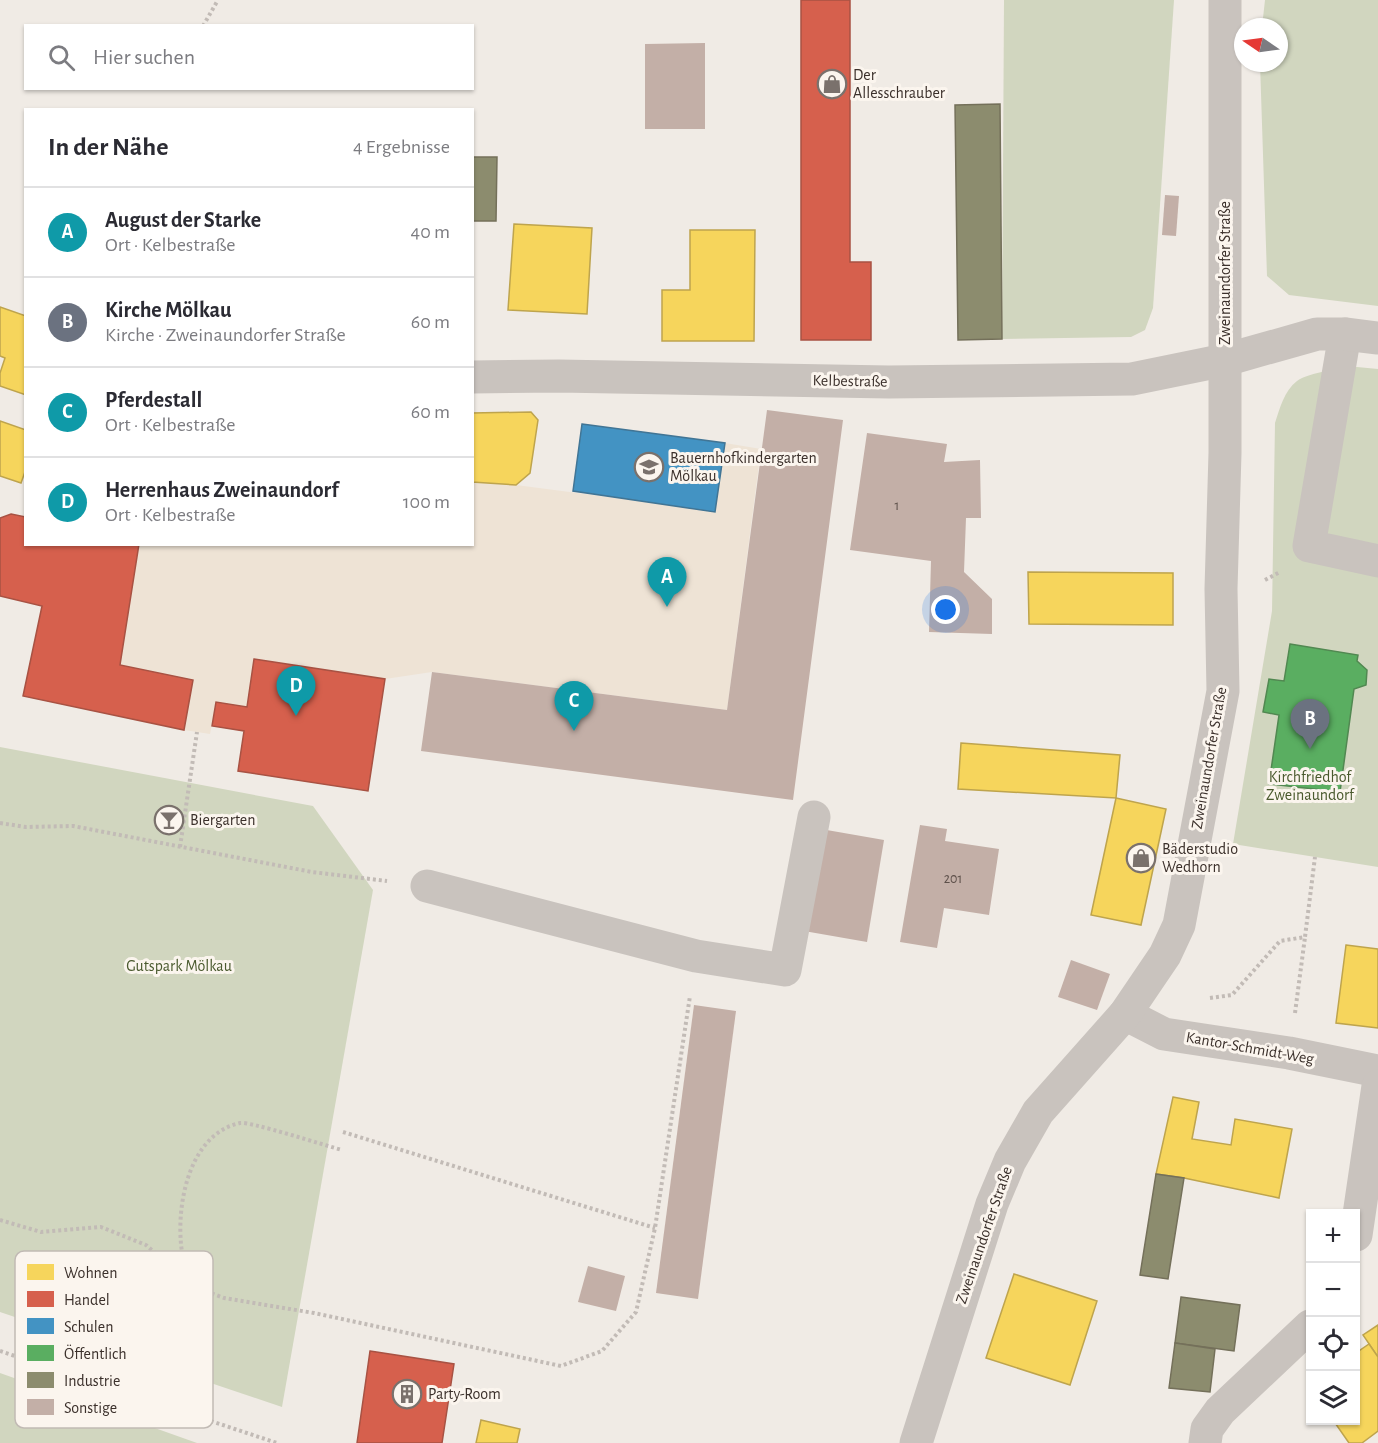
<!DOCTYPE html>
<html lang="de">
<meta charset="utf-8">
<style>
:root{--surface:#fff;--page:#f7f7f7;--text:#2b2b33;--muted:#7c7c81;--line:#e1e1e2;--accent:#b45309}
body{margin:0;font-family:"Alegreya Sans",sans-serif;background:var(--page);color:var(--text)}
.controls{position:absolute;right:18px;bottom:18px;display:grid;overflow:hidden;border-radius:0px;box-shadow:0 2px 4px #0004}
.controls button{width:54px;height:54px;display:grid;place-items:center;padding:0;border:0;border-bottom:2px solid var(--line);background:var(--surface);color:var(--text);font:30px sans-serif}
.compass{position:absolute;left:1234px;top:18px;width:54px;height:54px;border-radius:50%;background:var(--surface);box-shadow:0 2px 4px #0004;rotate:283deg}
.you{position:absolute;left:946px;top:610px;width:21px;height:21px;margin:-15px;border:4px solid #fff;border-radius:50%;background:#1a73e8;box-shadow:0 0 0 9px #1a73e833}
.badge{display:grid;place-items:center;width:39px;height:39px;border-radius:50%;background:var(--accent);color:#fff;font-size:20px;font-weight:700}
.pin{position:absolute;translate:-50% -50px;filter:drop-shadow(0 2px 3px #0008)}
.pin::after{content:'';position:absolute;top:32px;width:21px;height:18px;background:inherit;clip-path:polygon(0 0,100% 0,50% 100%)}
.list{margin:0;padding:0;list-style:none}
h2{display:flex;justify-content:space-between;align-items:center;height:78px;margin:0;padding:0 24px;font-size:26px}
h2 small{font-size:20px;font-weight:400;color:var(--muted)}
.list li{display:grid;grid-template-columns:39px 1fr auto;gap:18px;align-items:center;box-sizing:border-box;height:90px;padding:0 24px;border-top:2px solid var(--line)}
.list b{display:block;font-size:22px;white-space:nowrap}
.list p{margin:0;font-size:20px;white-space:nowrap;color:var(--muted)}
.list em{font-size:20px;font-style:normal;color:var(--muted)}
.icon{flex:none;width:33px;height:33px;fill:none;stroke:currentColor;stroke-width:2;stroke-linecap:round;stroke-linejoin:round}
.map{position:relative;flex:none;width:1378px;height:1443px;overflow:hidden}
.search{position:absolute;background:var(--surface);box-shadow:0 2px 4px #0004;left:24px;top:24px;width:450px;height:66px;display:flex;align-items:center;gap:15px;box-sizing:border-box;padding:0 21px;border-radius:0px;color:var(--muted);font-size:22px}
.panel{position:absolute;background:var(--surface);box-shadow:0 2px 4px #0004;left:24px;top:108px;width:450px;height:438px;border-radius:0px}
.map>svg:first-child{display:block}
.green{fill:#d1d6bf}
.plaza{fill:#eee3d5}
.homes{fill:#f6d55c;stroke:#bea44d;stroke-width:1.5}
.shops{fill:#d6604d;stroke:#a85243;stroke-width:1.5}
.schools{fill:#4393c3;stroke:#417595;stroke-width:1.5}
.public{fill:#5aae61;stroke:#518851;stroke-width:1.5}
.industry{fill:#8c8c6e;stroke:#74705a;stroke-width:1.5}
.building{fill:#c3afa7}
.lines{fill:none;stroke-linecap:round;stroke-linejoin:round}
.path{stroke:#c2bbb6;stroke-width:4;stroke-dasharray:3 3;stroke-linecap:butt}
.minor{stroke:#c9c3be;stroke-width:33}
.labels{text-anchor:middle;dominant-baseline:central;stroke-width:6;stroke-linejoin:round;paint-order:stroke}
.number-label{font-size:14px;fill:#5d504a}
.poi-label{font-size:16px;fill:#3b302b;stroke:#fbf5ee;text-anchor:start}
.street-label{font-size:16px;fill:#3b302b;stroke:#fbf5ee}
.park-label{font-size:16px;fill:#4a5a2e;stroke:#fbf5ee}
.key{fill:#fbf5ee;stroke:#c1bab4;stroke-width:1.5}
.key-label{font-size:16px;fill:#3b302b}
</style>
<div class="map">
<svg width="1378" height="1443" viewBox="0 0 1378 1443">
<rect width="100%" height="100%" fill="#f0ebe5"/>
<g class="green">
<path d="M1004 0H1174L1153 308 1145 330 1131 337 1002 339Z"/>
<path d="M1265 0H1378V306L1289 295 1267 276 1260 63H1279V27H1262Z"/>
<path d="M1357 367 1378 369V867L1233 844 1272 611 1275 423C1280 408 1284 391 1297 381 1310 372 1341 368 1357 367Z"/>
<path d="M0 747 313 806 373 890 282 1407 0 1312Z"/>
<path d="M0 1373 197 1443H0Z"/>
</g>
<path class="plaza" d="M725 443 761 449 727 710 432 672 385 679 255 659 247 707 216 702 210 734 184 730 193 680 120 665 139 545 472 544 473 483 516 485 715 511Z"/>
<g class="homes">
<path d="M514 224 592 228 587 314 508 310Z"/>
<path d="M690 230H755L754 341H662V290H690Z"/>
<path d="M0 307 26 316V395L0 386V373L5 358 0 356Z"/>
<path d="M531 412 538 420 530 473 516 485 472 482V413Z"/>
<path d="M0 421 26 430V469L21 483 0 476Z"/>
<path d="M1028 572 1173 573V625L1029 624Z"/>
<path d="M961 743 1120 755 1116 798 958 789Z"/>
<path d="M1116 798 1166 809 1141 925 1091 915Z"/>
<path d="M1346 945 1378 949V1028L1336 1023Z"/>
<path d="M1173 1097 1199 1102 1192 1139 1231 1145 1235 1119 1292 1129 1279 1198 1184 1178 1156 1174Z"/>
<path d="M1014 1274 1097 1301 1070 1385 986 1358Z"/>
<path d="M1378 1325V1357L1363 1335Z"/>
<path d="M1369 1344 1378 1357V1431L1362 1443H1349L1333 1420H1356V1353Z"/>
<path d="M481 1420 520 1429 517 1443H476Z"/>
</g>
<g class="shops">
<path d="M801 0H850V262H871V340H801Z"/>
<path d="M11 514 26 517V544H139L120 665 193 680 184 730 23 696 42 606 0 596V518Z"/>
<path d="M254 659 385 679 368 791 238 771 244 731 212 726 216 702 247 707Z"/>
<path d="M370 1351 454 1364 442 1443H357Z"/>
</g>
<path class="schools" d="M582 424 725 443 715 512 573 491Z"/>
<path class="public" d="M1290 644 1358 655 1357 661 1367 670 1366 685 1354 689 1340 792 1269 784 1279 715 1263 712 1269 679 1284 681Z"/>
<g class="industry">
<path d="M1000 104 1002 339 958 340 955 105Z"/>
<path d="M472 157H497L496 221H472Z"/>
<path d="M1156 1174 1184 1178 1168 1279 1140 1275Z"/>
<path d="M1181 1297 1240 1305 1234 1351 1175 1343Z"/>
<path d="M1175 1343 1215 1349 1210 1392 1169 1388Z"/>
</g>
<g class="building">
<path d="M705 43V129H645V44Z"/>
<path d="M1165 195 1179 196 1176 236 1162 235Z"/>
<path d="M767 410 843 420 793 800 421 751 432 672 727 710Z"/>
<path d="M867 433 947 444 944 462 980 460 981 518H966L964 572 992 599V634L929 632 931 561 850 550Z"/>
<path d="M920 825 947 829 945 841 999 849 989 915 944 908 937 948 900 942Z"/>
<path d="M821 829 884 840 867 942 804 931Z"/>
<path d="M1071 960 1110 974 1097 1010 1058 997Z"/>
<path d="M694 1005 736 1011 698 1299 656 1293Z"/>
<path d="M588 1266 625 1276 616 1311 578 1302Z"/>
</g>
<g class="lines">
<g class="path">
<path d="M203 26 218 0"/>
<path d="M1265 580 1280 572"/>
<path d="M0 823 26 827 73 826 312 872 387 881"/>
<path d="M180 847 197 732"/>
<path d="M1210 998 1232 995 1280 941 1305 937 1315 857"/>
<path d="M1295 1013 1305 937"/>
<path d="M343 1132 655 1228"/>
<path d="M0 1220 41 1232 101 1227 146 1245 192 1286 224 1298 314 1313 561 1366 602 1351 636 1312 655 1228 690 996"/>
<path d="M192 1284C188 1271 182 1257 181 1244 177 1201 190 1134 240 1123 249 1121 327 1146 342 1150"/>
<path d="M0 1351 277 1443"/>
</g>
<g class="minor">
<path d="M1345 334 1309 546 1378 561"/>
<path d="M472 377 559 376 889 382 1132 379 1225 360 1317 334H1345L1378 338"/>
<path d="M427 886 696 956 785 970 814 817"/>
<path d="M1125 1014 1164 1034 1289 1053 1378 1071"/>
<path d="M1356 1235 1378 1086"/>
<path d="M916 1443 992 1204 1010 1161 1038 1112 1125 1014 1165 955 1179 925 1223 691 1221 589 1225 453V0"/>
<path d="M1205 1443 1207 1429 1220 1411 1310 1326"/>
</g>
</g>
<defs>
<g id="shop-ring" transform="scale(1.5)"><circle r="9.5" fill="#fbf5ee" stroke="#7a716c" stroke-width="1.5"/><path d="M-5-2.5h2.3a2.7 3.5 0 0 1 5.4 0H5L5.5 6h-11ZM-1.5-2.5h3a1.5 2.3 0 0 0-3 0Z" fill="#7a716c"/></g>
<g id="school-ring" transform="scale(1.5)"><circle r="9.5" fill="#fbf5ee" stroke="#7a716c" stroke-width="1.5"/><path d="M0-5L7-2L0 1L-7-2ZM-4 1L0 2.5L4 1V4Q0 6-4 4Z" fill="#7a716c"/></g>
<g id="bar-ring" transform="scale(1.5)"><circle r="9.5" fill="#fbf5ee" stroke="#7a716c" stroke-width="1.5"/><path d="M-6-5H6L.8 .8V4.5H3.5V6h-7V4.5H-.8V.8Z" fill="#7a716c"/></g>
<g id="building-ring" transform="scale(1.5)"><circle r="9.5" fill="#fbf5ee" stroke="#7a716c" stroke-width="1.5"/><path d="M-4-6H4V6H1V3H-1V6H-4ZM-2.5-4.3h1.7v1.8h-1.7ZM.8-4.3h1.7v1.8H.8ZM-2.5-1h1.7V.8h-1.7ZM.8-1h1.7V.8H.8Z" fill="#7a716c"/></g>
</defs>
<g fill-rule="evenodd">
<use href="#shop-ring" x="832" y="84"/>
<use href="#school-ring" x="649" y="467"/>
<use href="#bar-ring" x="169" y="820"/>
<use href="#shop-ring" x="1141" y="858"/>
<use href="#building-ring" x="407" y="1394"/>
</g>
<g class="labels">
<g class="number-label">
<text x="897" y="506">1</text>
<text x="953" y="879">201</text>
</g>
<g class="poi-label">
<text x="853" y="75">Der<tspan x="853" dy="18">Allesschrauber</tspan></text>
<text x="670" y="458">Bauernhofkindergarten<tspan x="670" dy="18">Mölkau</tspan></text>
<text x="190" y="820">Biergarten</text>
<text x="1162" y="849">Bäderstudio<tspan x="1162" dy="18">Wedhorn</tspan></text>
<text x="428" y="1394">Party-Room</text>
</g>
<g class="street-label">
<text transform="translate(1225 273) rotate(-90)">Zweinaundorfer Straße</text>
<text transform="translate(850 381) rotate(1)">Kelbestraße</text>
<text transform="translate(1209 758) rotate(-80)">Zweinaundorfer Straße</text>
<text transform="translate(1250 1048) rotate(10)">Kantor-Schmidt-Weg</text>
<text transform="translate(984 1235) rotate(-71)">Zweinaundorfer Straße</text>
</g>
<g class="park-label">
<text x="1310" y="777">Kirchfriedhof<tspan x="1310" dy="18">Zweinaundorf</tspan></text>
<text x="179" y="966">Gutspark Mölkau</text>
</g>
</g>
<rect x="15" y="1251" width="198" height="177" rx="9" class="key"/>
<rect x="27" y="1264" width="27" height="16" fill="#f6d55c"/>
<rect x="27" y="1291" width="27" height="16" fill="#d6604d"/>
<rect x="27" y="1318" width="27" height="16" fill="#4393c3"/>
<rect x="27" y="1345" width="27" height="16" fill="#5aae61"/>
<rect x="27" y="1372" width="27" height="16" fill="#8c8c6e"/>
<rect x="27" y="1399" width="27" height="16" fill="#c3afa7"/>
<g class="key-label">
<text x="64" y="1278">Wohnen</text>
<text x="64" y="1305">Handel</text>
<text x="64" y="1332">Schulen</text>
<text x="64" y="1359">Öffentlich</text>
<text x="64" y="1386">Industrie</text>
<text x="64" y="1413">Sonstige</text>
</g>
</svg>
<div class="controls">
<button>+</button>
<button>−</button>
<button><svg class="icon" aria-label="locate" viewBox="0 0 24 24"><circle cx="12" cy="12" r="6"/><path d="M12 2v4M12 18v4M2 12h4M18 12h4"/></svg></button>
<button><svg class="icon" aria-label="layers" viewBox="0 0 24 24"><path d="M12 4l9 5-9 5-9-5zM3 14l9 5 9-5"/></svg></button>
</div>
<svg class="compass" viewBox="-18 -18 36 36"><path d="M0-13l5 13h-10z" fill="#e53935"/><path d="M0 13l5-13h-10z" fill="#7c7c81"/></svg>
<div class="you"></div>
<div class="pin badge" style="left:667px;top:607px;background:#0f9aa8">A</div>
<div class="pin badge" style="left:1310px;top:749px;background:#6b7280">B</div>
<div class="pin badge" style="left:574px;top:731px;background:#0f9aa8">C</div>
<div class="pin badge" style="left:296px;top:716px;background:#0f9aa8">D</div>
<div class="search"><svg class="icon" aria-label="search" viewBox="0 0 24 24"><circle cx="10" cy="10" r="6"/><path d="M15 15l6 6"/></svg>Hier suchen</div>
<section class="panel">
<h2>In der Nähe<small>4 Ergebnisse</small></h2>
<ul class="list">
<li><span class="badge" style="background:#0f9aa8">A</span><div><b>August der Starke</b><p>Ort · Kelbestraße</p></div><em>40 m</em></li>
<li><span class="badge" style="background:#6b7280">B</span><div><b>Kirche Mölkau</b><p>Kirche · Zweinaundorfer Straße</p></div><em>60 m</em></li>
<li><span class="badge" style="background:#0f9aa8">C</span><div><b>Pferdestall</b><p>Ort · Kelbestraße</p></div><em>60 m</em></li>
<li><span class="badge" style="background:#0f9aa8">D</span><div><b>Herrenhaus Zweinaundorf</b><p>Ort · Kelbestraße</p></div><em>100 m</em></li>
</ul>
</section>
</div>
